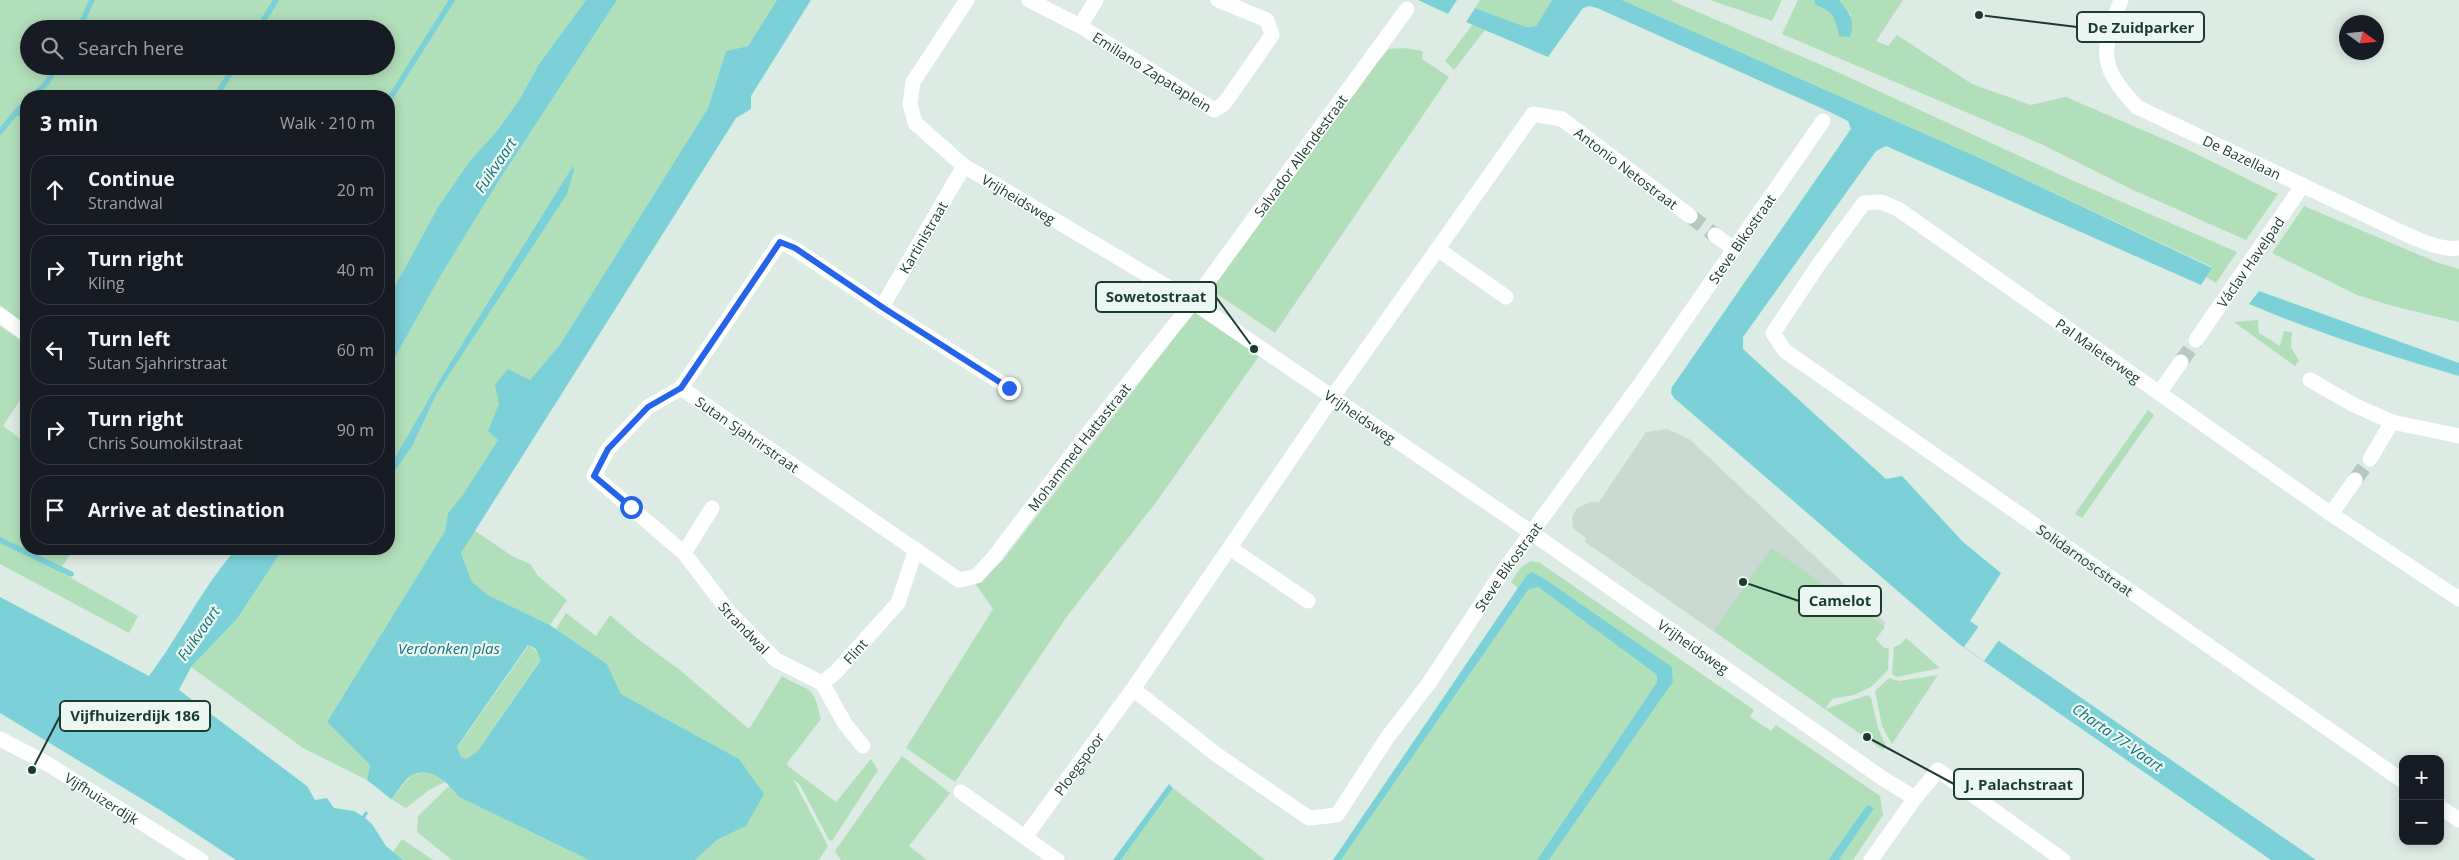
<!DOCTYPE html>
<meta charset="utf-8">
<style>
:root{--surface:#171b24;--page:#20242c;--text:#f1f3f6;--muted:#9ea1a6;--line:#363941}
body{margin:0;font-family:"Open Sans",sans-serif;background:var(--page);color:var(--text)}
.controls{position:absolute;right:15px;bottom:15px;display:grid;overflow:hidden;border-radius:10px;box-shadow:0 2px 12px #0003}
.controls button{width:45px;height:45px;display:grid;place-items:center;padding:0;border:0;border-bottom:1px solid var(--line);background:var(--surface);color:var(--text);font:25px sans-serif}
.compass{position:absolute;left:2339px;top:15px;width:45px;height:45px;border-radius:50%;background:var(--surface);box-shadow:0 2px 12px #0003;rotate:105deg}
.stop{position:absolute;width:15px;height:15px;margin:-11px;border:4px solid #2563eb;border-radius:50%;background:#fff}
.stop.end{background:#2563eb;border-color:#fff;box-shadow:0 1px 5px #0008}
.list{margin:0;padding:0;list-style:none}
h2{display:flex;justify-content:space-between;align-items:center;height:65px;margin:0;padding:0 20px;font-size:21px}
h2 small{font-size:16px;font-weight:400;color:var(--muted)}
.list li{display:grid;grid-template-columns:32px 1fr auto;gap:15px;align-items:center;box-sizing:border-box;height:70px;margin:0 10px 10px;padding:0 10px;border:1px solid var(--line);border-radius:20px}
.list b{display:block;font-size:19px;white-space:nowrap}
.list p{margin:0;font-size:16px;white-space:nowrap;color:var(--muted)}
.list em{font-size:16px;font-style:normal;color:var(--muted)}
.icon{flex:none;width:28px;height:28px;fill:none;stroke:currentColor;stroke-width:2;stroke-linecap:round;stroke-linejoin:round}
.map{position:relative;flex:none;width:2459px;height:860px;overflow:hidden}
.search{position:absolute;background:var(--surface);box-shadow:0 2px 12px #0003;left:20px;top:20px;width:375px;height:55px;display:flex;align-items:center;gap:12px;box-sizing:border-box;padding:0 18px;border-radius:28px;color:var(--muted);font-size:19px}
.panel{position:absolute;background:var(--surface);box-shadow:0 2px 12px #0003;left:20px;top:90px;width:375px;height:465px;border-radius:20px}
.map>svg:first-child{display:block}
.built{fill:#cadad2}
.green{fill:#b1dfba;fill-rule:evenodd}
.water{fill:#7cd1d8;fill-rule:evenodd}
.pier{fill:#dcebe3}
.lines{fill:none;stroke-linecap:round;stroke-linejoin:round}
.stream{stroke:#7cd1d8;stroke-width:5.5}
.minor-tunnel{stroke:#b6c8bf;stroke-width:15;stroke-dasharray:15 8;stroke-linecap:butt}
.minor{stroke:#fff;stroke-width:15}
.route{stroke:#2563eb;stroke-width:6}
.labels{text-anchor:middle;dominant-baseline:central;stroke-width:4.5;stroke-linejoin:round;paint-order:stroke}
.street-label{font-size:14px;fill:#1c3b30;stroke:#ecf7f1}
.water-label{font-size:15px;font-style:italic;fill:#10747d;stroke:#ecf7f1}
.leader{fill:none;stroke:#1c3b30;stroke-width:2}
.callout-dot{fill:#1c3b30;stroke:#ecf7f1;stroke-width:2}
.callout{fill:#ecf7f1;stroke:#1c3b30;stroke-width:2}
.callout-label{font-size:15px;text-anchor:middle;font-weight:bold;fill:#1c3b30}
</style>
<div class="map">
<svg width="2459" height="860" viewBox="0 0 2459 860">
<rect width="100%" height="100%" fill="#dcebe3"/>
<path class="built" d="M1667 429 1689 439 1886 623 1824 708 1585 542 1586 538 1573 528 1572 517 1577 508 1591 502H1599L1646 432Z"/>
<g class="green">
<path d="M0 0H586L539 64 519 100 497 131 469 162 438 207 389 297V96H26V325L0 305ZM29 29H386V66H29Z"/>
<path d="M617 0H777L748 46 726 51 708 108 561 343 530 380 498 440 462 496 448 513 445 531 327 722 370 765 367 780 303 748 191 667 237 619 283 549H389V368L441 275 500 179Z"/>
<path d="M1480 0H1552L1536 26 1526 27 1475 8Z"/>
<path d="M1622 0H1670L1833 70 2067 178 2237 252 2216 283 2206 277 2212 267 1982 159Z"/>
<path d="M1710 0H1782L1772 21Z"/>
<path d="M1798 0H1815L1814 4C1834 13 1834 15 1839 36L1851 15 1839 0H1903L1876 41 1888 46 1897 35 1972 84 2031 105 2066 97 2182 147 2278 194 2246 240 2129 188 2041 144 1782 34Z"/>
<path d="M1473 24 1485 30 1454 70 1445 61Z"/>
<path d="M1404 48 1423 51 1422 59 1449 77 1275 333 1211 290 1377 63 1389 49Z"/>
<path d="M2304 206 2436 262 2459 269V322L2393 306 2357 295 2272 253Z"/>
<path d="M1194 312 1259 356 1157 501 1068 615 955 782 906 748 993 609 974 582 986 576 1003 560Z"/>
<path d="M2258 320 2259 333 2280 346 2284 331 2292 332 2291 347 2299 361 2295 366 2234 322Z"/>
<path d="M0 326 26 344V391L3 426 26 443V549H74L59 571 138 616 129 633 0 564Z"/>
<path d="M2148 410 2154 415 2082 518 2075 514Z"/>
<path d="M474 530 512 556 530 564 538 576 567 600 550 625 488 595 472 582 461 553Z"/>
<path d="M1771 548 1885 627 1876 639 1883 647 1889 649 1888 670 1871 687 1854 695 1832 699 1825 709 1868 695 1871 698 1878 728 1886 746 1883 750 1714 631Z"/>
<path d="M1531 561 1540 563 1754 710 1750 717 1771 731 1776 725 1880 796 1883 815 1853 860H1839L1873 809 1867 805 1828 860H1549L1673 682 1672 667 1526 576 1518 588 1511 582 1521 567Z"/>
<path d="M1538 587 1657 675V682L1537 860H1341L1528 590Z"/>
<path d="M566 613 596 636 610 615 638 639 681 671 749 729 782 676C811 694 812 681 821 719L787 763 788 766 836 802 871 759 878 770 832 841 829 840 800 785 793 779 828 846 819 860H695L717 840 746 826 751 815 739 759 621 694 607 664 556 629Z"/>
<path d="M1906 638 1940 668 1897 677 1892 674 1894 647 1901 644Z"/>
<path d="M529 645 539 654 540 660 477 752 466 759 461 757 457 748Z"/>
<path d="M1938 675 1892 744 1882 726 1875 691 1889 678 1899 681Z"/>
<path d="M902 756 950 793 909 846 927 860H841L835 851Z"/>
<path d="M428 772 447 781 429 790 406 808 391 799 412 775Z"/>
<path d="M450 785 459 797 589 860H452L417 832 418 816Z"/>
<path d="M1173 788 1265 860H1121Z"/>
<path d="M402 839 433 860H403L393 852Z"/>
</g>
<g class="water">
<path d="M586 0H617L500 179 441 275 389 368V297L438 207 469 162 497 131 519 100 539 64Z"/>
<path d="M777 0H811L751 96V109L736 118 461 553 472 582 488 595 550 625 607 664 621 694 739 759 764 794 746 826 717 840 695 860H589L459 797C448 783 432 766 412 775 405 779 397 793 391 799L367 780 370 765 327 722 445 531 448 513 462 496 498 440 488 431 499 404 495 385 508 369 530 380 561 343 708 108 726 51 748 46ZM528 645C536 647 539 653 540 661L477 752 466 759 461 757 457 747Z"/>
<path d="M1418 0H1457L1448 14Z"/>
<path d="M1552 0H1622L1982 159 2212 268 2201 285 1886 146 1876 151 1743 337V349L1886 479 1902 476 1963 542 2001 573 1970 621 2316 860H2271L1959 644 1674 398 1671 393 1672 387 1851 129 1848 121 1830 112 1597 8 1589 6 1583 8 1548 57 1466 22 1475 8 1526 27 1536 26Z"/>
<path d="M1815 0H1839C1849 12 1856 20 1850 37L1839 36C1834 15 1834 13 1814 4Z"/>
<path d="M573 166 574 170 567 194 437 393 412 446 396 469 391 465 441 378Z"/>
<path d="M2259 291 2459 363V376C2388 355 2318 333 2249 304Z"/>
<path d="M236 549H283L237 619 191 667 179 690 307 786 315 800 327 798 334 808 354 811 362 816 366 811 368 813 365 818 372 824 386 846 403 860H236L160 810 0 713V597L149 676C180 635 202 588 236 549Z"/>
<path d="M1531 572 1543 578 1672 667 1673 682 1549 860H1537L1657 682V675L1538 587 1528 590 1341 860H1333L1526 576Z"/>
<path d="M1169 784 1173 788 1121 860H1113Z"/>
<path d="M1867 805 1874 808 1839 860H1828Z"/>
</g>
<path class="pier" d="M1979 626 1999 640 1984 661 1964 647Z"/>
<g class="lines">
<g class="stream">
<path d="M79 29 92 0"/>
<path d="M258 29 276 0"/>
<path d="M33 96 46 84 57 66"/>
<path d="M216 96 235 66"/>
<path d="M389 100 452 0"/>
<path d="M17 111 26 103"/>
<path d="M0 132 17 111 26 119"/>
<path d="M0 540 71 574"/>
</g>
<g class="minor-tunnel">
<path d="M1690 216 1715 235"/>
<path d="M2181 362 2196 340"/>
<path d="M2355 480 2370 459"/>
</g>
<g class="minor">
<path id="s1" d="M967 0 913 82 910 104 915 123 964 166 1193 302 1532 533 1885 780 1915 798"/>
<path d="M1029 0 1080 26"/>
<path id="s2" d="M1096 0 1080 26 1214 110 1224 104 1272 35 1267 20 1218 0"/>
<path id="s3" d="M2121 0C2102 51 2097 65 2137 107L2397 230C2415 238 2439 251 2459 248"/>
<path d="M1715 235 1734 249"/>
<path d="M1439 250 1506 297"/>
<path id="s4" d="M882 307 964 166"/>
<path d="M0 315 26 334"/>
<path id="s5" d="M2196 340 2303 185"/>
<path d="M2310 380 2354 405 2392 422"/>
<path id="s6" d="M681 388 648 407 608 449 594 476 684 553 729 612 776 660 822 683"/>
<path id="s7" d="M1009 388 882 307 795 249 780 242 681 388 959 580 977 576 994 557 1082 441 1193 302 1407 9"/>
<path d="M2159 393 2181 362"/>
<path d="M2370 459 2392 422 2459 436"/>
<path d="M2331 514 2355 480"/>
<path d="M1230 548 1308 601"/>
<path d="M684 553 712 508"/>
<path id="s8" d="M822 683 836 672 898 603 916 549"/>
<path d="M822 683 845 724 863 746"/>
<path id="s9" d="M1133 689 1217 755 1309 818 1337 815 1387 738 1429 683 1501 574 1639 386 1823 121"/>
<path id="s10" d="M0 739 46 763 201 860"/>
<path id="s11" d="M2403 781 1785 351 1773 333 1819 264 1864 203 1881 202 1898 209 2331 514 2459 599"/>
<path d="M961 792 1057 860"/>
<path d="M2440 807 2459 820"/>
<path id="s12" d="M1025 837 1133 689 1332 398 1533 114 1562 119 1690 216"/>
<path d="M1871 860 1915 798 1938 770 2063 860"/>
</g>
</g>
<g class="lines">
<path class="route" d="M631 507 594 476 608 449 648 407 681 388 780 242 795 248 882 307 1009 388"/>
</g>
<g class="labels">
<g class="street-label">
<text stroke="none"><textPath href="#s2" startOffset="116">Emiliano Zapataplein</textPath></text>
<text stroke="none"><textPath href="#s7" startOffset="1335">Salvador Allendestraat</textPath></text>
<text stroke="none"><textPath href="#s3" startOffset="235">De Bazellaan</textPath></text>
<text stroke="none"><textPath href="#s12" startOffset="994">Antonio Netostraat</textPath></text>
<text stroke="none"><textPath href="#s1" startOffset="269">Vrijheidsweg</textPath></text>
<text stroke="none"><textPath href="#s4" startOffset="81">Kartinistraat</textPath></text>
<text stroke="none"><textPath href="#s9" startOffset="951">Steve Bikostraat</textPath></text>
<text stroke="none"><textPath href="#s5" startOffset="95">Václav Havelpad</textPath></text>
<text stroke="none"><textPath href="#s11" startOffset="1214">Pal Maleterweg</textPath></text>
<text stroke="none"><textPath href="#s1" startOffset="674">Vrijheidsweg</textPath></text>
<text stroke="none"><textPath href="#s7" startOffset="529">Sutan Sjahrirstraat</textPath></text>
<text stroke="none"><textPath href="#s7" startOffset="969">Mohammed Hattastraat</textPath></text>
<text transform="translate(2085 560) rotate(35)">Solidarnoscstraat</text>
<text stroke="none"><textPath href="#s9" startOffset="548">Steve Bikostraat</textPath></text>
<text stroke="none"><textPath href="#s6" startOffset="341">Strandwal</textPath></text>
<text stroke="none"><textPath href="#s1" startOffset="1079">Vrijheidsweg</textPath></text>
<text stroke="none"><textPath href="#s8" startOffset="46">Flint</textPath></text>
<text stroke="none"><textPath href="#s12" startOffset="91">Ploegspoor</textPath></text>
<text stroke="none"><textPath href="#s10" startOffset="118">Vijfhuizerdijk</textPath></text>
</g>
<g class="water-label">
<text transform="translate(495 165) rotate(-56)">Fuikvaart</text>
<text transform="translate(198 633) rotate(-55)">Fuikvaart</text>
<text x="449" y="648">Verdonken plas</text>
<text transform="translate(2118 737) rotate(35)">Charta 77-Vaart</text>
</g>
</g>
<path class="leader" d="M1979 15L2077 27M1254 349L1216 297M1743 582L1799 601M32 770L60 716M1867 737L1954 784"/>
<g class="callout-dot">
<circle cx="1979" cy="15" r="5"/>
<circle cx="1254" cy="349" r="5"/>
<circle cx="1743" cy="582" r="5"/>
<circle cx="32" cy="770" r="5"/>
<circle cx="1867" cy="737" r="5"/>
</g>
<g class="callout">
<rect x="2077" y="12" width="127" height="30" rx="5"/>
<rect x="1096" y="282" width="120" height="30" rx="5"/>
<rect x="1799" y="586" width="82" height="30" rx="5"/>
<rect x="60" y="701" width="150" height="30" rx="5"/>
<rect x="1954" y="769" width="129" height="30" rx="5"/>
</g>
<g class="callout-label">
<text x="2141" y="33">De Zuidparker</text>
<text x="1156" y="302">Sowetostraat</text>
<text x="1840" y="606">Camelot</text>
<text x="135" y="721">Vijfhuizerdijk 186</text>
<text x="2019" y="790">J. Palachstraat</text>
</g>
</svg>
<div class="controls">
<button>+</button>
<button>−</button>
</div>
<svg class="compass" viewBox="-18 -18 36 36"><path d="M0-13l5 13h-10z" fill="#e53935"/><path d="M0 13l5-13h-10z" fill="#9ea1a6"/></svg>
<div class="stop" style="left:631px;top:507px"></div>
<div class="stop end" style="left:1009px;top:388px"></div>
<div class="search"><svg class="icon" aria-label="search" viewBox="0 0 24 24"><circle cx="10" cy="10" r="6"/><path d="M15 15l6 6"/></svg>Search here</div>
<section class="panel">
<h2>3 min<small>Walk · 210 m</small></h2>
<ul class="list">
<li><svg class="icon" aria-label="ahead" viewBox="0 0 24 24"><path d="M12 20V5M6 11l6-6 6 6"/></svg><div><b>Continue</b><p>Strandwal</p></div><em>20 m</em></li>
<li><svg class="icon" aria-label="right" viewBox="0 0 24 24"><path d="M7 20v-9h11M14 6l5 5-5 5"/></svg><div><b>Turn right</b><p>Kling</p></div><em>40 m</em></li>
<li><svg class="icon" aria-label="left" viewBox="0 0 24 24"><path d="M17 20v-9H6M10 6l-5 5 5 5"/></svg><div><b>Turn left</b><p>Sutan Sjahrirstraat</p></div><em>60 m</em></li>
<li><svg class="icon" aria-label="right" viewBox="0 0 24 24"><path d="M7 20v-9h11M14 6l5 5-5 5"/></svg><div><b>Turn right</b><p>Chris Soumokilstraat</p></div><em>90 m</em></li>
<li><svg class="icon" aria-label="arrive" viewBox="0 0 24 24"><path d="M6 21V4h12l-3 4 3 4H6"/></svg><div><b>Arrive at destination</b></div></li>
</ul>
</section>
</div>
